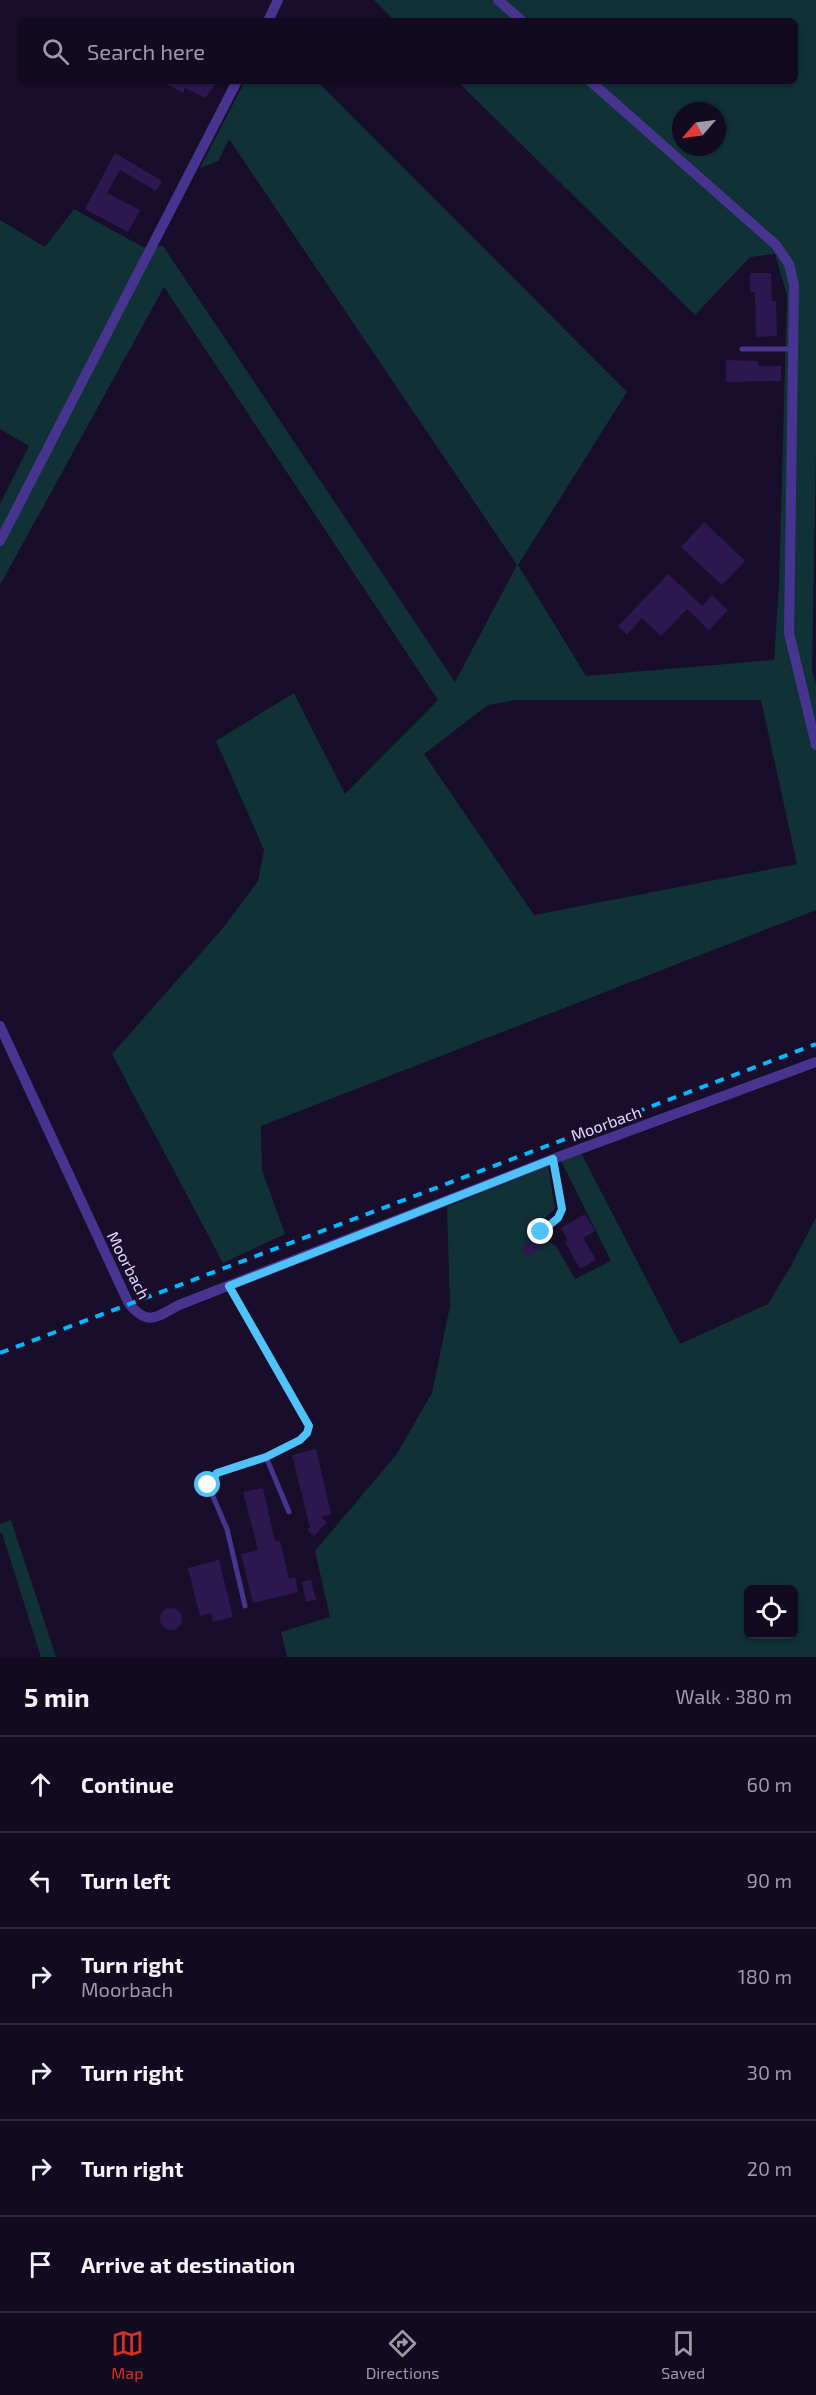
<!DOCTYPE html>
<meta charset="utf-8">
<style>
:root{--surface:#120a20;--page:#1f182d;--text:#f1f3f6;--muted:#9c9aa5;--line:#312b3e;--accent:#d93025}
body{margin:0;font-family:"Exo 2",sans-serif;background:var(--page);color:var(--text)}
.controls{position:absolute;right:18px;bottom:18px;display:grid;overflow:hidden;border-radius:9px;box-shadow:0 2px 4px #0004}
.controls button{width:54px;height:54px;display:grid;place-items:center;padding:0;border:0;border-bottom:2px solid var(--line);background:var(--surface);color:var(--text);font:30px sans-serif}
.compass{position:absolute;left:672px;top:102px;width:54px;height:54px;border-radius:50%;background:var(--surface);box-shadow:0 2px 4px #0004;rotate:242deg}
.stop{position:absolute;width:18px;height:18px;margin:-14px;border:4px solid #4fc3f7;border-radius:50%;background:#fff}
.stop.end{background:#4fc3f7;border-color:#fff;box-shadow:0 2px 6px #0008}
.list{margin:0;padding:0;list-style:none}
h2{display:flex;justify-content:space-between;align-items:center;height:78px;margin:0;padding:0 24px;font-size:26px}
h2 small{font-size:20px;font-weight:400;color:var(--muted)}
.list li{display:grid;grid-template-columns:39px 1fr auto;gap:18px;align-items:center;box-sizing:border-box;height:96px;padding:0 24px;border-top:2px solid var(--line)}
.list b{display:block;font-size:22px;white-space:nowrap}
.list p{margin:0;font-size:20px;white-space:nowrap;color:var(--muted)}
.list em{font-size:20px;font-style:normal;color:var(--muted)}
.icon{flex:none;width:33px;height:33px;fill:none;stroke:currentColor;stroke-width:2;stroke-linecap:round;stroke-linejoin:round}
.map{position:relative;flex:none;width:816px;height:1657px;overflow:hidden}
.search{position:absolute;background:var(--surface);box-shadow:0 2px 4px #0004;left:18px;right:18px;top:18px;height:66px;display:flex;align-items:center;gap:15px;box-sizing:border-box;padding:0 21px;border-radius:9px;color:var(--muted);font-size:22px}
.sheet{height:654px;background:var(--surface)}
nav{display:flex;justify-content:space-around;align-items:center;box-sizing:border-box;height:84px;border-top:2px solid var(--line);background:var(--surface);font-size:16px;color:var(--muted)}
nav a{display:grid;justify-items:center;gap:3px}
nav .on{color:var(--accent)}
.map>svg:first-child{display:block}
.green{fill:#103136;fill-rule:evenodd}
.building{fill:#2c184e}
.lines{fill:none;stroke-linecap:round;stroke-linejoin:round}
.lane{stroke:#47348f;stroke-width:5}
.street{stroke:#47348f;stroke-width:10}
.rail{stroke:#04baff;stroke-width:4;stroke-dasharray:9 8;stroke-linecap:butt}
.route{stroke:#4fc3f7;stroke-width:8}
.labels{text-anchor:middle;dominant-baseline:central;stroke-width:6;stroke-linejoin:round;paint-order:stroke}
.street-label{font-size:16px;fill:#e3d8ff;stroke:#180e2b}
</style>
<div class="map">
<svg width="816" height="1657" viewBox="0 0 816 1657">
<rect width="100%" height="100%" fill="#180e2b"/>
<g class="green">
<path d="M374 0H816V452L812 670 816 684V910L261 1126 262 1170 285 1234 223 1263 112 1054 223 928 258 881 264 850 216 741 294 693 345 794 438 700 164 287 0 585V504L29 446 0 429V220L45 247 74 209 143 247 163 246 455 682 517 565 229 139 218 161 200 168 245 81H317L627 392 518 565 586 676 774 660 779 586 787 295 775 254 750 257 695 315 457 81H795V21H395ZM681 111H717V147H681ZM516 700H761L797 864 534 915 424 754 488 705Z"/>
<path d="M581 1153 680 1344 768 1304 791 1266 816 1217V1657H287L281 1632 330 1617 315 1551 396 1455 432 1393 450 1306 447 1207 548 1166 555 1209 530 1231 556 1246 575 1279 611 1261 561 1161ZM748 1590H794V1634H748Z"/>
<path d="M11 1520 56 1657H41L2 1533H0V1524Z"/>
</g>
<g class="building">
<path d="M161 81H218L205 98 185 88 183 93Z"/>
<path d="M115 153 162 181 156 191 120 170 107 193 140 210 128 232 85 209Z"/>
<path d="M750 273H771L772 301H776L777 336 756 337 755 292H750Z"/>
<path d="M726 360 758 361V366H781V381L726 382Z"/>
<path d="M704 522 745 561 722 585 681 547Z"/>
<path d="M668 574 702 606 712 595 728 610 709 630 687 609 661 636 642 618 627 635 618 626Z"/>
<path d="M585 1214 595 1231 583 1238 596 1260 580 1269 565 1242 568 1241 561 1228Z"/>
<path d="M536 1237 542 1247 527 1257 521 1247Z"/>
<path d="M316 1449 331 1514 321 1517 327 1522 314 1536 307 1530 310 1527 292 1455Z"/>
<path d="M263 1488 275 1542 280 1541 289 1579 295 1577 298 1592 253 1603 241 1554 258 1550 243 1492Z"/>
<path d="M219 1560 233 1617 213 1622 211 1613 200 1616 188 1568Z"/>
<path d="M311 1580 316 1600 306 1602 302 1582Z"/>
<circle cx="171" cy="1619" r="11"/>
</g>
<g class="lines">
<g class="lane">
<path d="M742 349H793"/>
<path d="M541 1232 558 1218 562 1209 553 1159"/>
<path d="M229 1286 309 1426 307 1433 300 1440 266 1457 217 1473 208 1485 227 1529 245 1606"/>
<path d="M266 1457 289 1512"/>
</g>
<g class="street">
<path d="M498 0 522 21"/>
<path d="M268 21 278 0"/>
<path d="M590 81 776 245 789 264 794 285 789 633 816 745"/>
<path d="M0 541 237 81"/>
<path d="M0 1026 129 1304C149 1327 156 1317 179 1305L553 1159 816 1062"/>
</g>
<path class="rail" d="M0 1353 816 1044"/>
</g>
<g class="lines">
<path class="route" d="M208 1485 217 1473 266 1457 300 1440 307 1433 309 1426 229 1286 553 1159 562 1209 558 1218 541 1232"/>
</g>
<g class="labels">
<g class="street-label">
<text transform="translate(606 1123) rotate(-20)">Moorbach</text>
<text transform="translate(129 1265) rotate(63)">Moorbach</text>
</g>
</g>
</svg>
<div class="controls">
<button><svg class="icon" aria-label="locate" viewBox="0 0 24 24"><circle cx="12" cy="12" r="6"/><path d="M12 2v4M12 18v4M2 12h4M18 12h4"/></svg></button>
</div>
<svg class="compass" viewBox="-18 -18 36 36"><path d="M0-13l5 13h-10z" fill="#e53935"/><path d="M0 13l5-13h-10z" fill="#9c9aa5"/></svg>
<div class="stop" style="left:208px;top:1485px"></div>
<div class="stop end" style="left:541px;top:1232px"></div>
<div class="search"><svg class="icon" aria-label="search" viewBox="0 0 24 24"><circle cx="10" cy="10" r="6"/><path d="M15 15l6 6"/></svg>Search here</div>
</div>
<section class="sheet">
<h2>5 min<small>Walk · 380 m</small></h2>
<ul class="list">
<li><svg class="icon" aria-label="ahead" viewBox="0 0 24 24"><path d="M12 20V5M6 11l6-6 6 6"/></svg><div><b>Continue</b></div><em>60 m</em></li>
<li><svg class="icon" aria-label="left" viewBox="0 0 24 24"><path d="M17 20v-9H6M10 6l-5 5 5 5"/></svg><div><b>Turn left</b></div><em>90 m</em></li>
<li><svg class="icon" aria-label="right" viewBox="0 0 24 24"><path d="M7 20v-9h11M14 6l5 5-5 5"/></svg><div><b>Turn right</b><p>Moorbach</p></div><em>180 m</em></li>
<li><svg class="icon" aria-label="right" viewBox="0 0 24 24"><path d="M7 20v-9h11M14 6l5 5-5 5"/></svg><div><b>Turn right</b></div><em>30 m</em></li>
<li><svg class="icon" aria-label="right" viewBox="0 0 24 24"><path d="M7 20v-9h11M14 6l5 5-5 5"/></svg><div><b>Turn right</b></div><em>20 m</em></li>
<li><svg class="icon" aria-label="arrive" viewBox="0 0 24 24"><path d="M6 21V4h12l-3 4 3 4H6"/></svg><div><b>Arrive at destination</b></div></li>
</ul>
</section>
<nav>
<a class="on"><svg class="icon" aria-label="map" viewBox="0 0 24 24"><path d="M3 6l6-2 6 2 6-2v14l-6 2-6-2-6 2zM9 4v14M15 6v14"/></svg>Map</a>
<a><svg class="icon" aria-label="directions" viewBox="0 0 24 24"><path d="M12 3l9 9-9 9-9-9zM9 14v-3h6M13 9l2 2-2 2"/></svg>Directions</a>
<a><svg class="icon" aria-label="saved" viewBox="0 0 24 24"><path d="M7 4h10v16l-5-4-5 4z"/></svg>Saved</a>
</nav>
